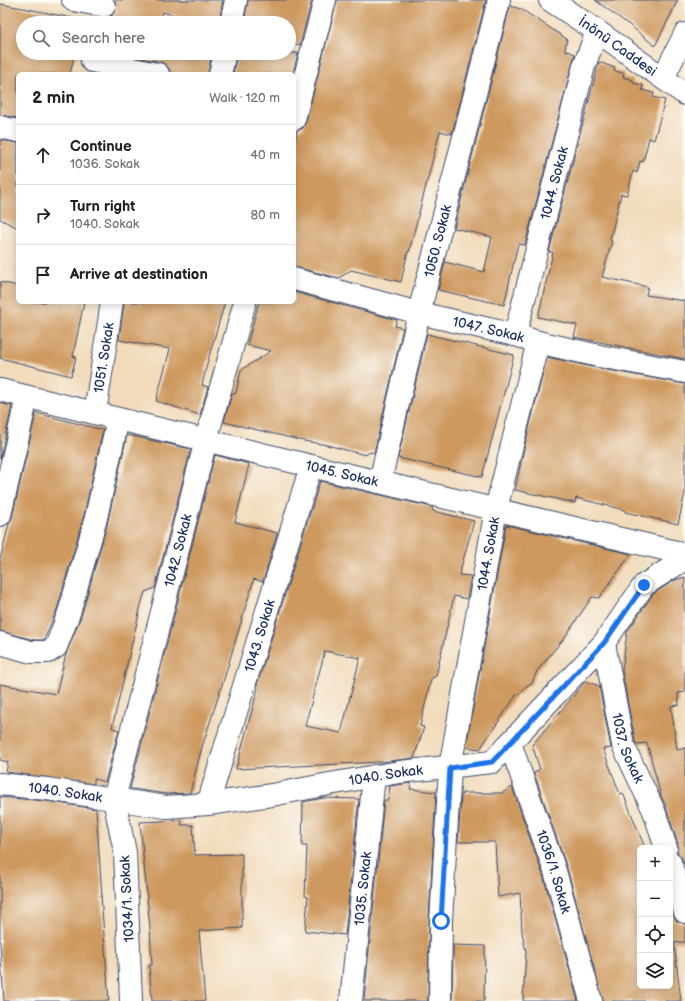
<!DOCTYPE html>
<meta charset="utf-8">
<style>
:root{--surface:#fff;--page:#f2f2f2;--text:#202124;--muted:#757577;--line:#e0e0e0}
body{margin:0;font-family:"Balsamiq Sans",sans-serif;background:var(--page);color:var(--text)}
.controls{position:absolute;right:12px;bottom:12px;display:grid;overflow:hidden;border-radius:6px;box-shadow:0 2px 10px #0003}
.controls button{width:36px;height:36px;display:grid;place-items:center;padding:0;border:0;border-bottom:1px solid var(--line);background:var(--surface);color:var(--text);font:20px sans-serif}
.stop{position:absolute;width:12px;height:12px;margin:-9px;border:3px solid #1a73e8;border-radius:50%;background:#fff}
.stop.end{background:#1a73e8;border-color:#fff;box-shadow:0 1px 4px #0008}
.list{margin:0;padding:0;list-style:none}
h2{display:flex;justify-content:space-between;align-items:center;height:52px;margin:0;padding:0 16px;font-size:17px}
h2 small{font-size:13px;font-weight:400;color:var(--muted)}
.list li{display:grid;grid-template-columns:26px 1fr auto;gap:12px;align-items:center;box-sizing:border-box;height:60px;padding:0 16px;border-top:1px solid var(--line)}
.list b{display:block;font-size:15px;white-space:nowrap}
.list p{margin:0;font-size:13px;white-space:nowrap;color:var(--muted)}
.list em{font-size:13px;font-style:normal;color:var(--muted)}
.icon{flex:none;width:22px;height:22px;fill:none;stroke:currentColor;stroke-width:2;stroke-linecap:round;stroke-linejoin:round}
.map{position:relative;flex:none;width:685px;height:1001px;overflow:hidden}
.search{position:absolute;background:var(--surface);box-shadow:0 2px 10px #0003;left:16px;top:16px;width:280px;height:44px;display:flex;align-items:center;gap:10px;box-sizing:border-box;padding:0 14px;border-radius:22px;color:var(--muted);font-size:15px}
.panel{position:absolute;background:var(--surface);box-shadow:0 2px 10px #0003;left:16px;top:72px;width:280px;height:232px;border-radius:6px}
.map>svg:first-child{display:block}
.building{fill:#ce995e;fill-rule:evenodd}
.lines{fill:none;stroke-linecap:round;stroke-linejoin:round}
.minor-casing{stroke:#3b496c;stroke-width:24}
.tertiary-casing{stroke:#3b496c;stroke-width:24}
.minor{stroke:#fff;stroke-width:22}
.tertiary{stroke:#fff;stroke-width:22}
.route{stroke:#1a73e8;stroke-width:5}
.labels{text-anchor:middle;dominant-baseline:central;stroke-width:3.5;stroke-linejoin:round;paint-order:stroke}
.street-label{font-size:14px;fill:#1b2f5e;stroke:#fdfcf7}
</style>
<div class="map">
<svg width="685" height="1001" viewBox="0 0 685 1001">
<rect width="100%" height="100%" fill="#fdfcf7"/>
<filter id="ink" filterUnits="userSpaceOnUse"><feTurbulence type="fractalNoise" baseFrequency=".025" numOctaves="2"/><feDisplacementMap in="SourceGraphic" scale="8" xChannelSelector="R" yChannelSelector="G"/><feConvolveMatrix kernelMatrix="1 2 1 2 8 2 1 2 1" color-interpolation-filters="sRGB"/></filter>
<filter id="wash" filterUnits="userSpaceOnUse"><feTurbulence type="fractalNoise" baseFrequency=".012" numOctaves="4" result="noise"/><feDisplacementMap in="SourceGraphic" scale="16" xChannelSelector="R" yChannelSelector="G"/><feGaussianBlur stdDeviation="0.9" result="paint"/><feColorMatrix in="noise" values="0 0 0 0 0 0 0 0 0 0 0 0 0 0 0 0 0 1.4 0 .05"/><feComposite in="paint" operator="in"/></filter>
<g filter="url(#wash)">
<rect width="100%" height="100%" fill="#f1dbbb"/>
<g id="blocks">
<g class="building">
<path d="M115 0H223L219 23H206L162 12 159 23H110L112 15 116 9Z"/>
<path d="M248 0H312L300 45 289 43V23H244Z"/>
<path d="M337 0H486L452 134 440 131 409 252 408 251 401 282 351 270 339 278 294 267V145L297 131 303 128 306 122Z"/>
<path d="M595 0H678L655 46 632 27Z"/>
<path d="M0 4 23 8 96 23H23V53H75L70 74H18V118L0 115Z"/>
<path d="M510 6 521 9 567 39 565 50 575 54 525 245 518 244 504 305 438 290 445 262 484 272 492 237 454 228Z"/>
<path d="M116 53H212L208 74 170 73V70L166 65 161 62Z"/>
<path d="M237 53H298L293 74H233Z"/>
<path d="M599 62 615 68 614 71 624 73 623 77 633 80V83L643 85 642 90 654 93 653 97 665 100 654 140 649 138 643 162 640 161 637 173 633 171 627 195 621 194 610 240 612 241 602 277 648 287 646 295 685 301V359L574 337 577 325 538 317 553 252H549Z"/>
<path d="M0 140 18 143V228L0 219Z"/>
<path d="M0 282 18 286V302H84L73 356 76 357 71 376 0 358Z"/>
<path d="M294 292 397 320 395 326 403 328 374 453 370 452 365 455 327 445 304 441 224 422 232 393 235 394 236 393 241 370 271 351 247 345 259 302H294Z"/>
<path d="M124 302H225L208 360 202 385 208 387 200 415 156 401 170 349 119 340Z"/>
<path d="M427 334 514 355 482 477 398 458Z"/>
<path d="M547 357 597 368 685 384V493L678 524 625 512V510L576 498 575 503 515 490 525 444Z"/>
<path d="M0 403 12 406 0 459Z"/>
<path d="M36 413 103 430 83 519 57 609 44 640H34L0 631V559L9 524 12 518Z"/>
<path d="M127 435 191 449 155 588 145 592 141 605 112 728 119 730 105 782 94 779V784L6 772 8 762 0 760V684L56 694 66 654 81 616 107 525Z"/>
<path d="M215 455 249 464 235 522 277 533 263 582 254 579 224 679 202 747 190 793 166 794 133 789H130Z"/>
<path d="M320 481 432 507 433 511 474 521 459 575 471 576 467 599 454 596 436 676 431 679 420 726 424 727 414 758 381 762 236 769 258 688 257 687V685ZM325 651 360 658 341 733 305 726Z"/>
<path d="M506 525 631 554 599 598 592 597 565 637 537 671 531 685H527L519 695 517 694 480 749 466 747Z"/>
<path d="M685 577V692L678 693 679 705 671 706 677 750 685 748V863H683L682 858 677 852 678 844 666 807 661 796 647 743 637 744 635 741 622 671 627 632 653 594 675 580Z"/>
<path d="M586 681 599 686 611 748 603 749 620 794 623 793 645 848H640V986H670V914L672 913 677 921 685 924V942L674 943 681 1001H603L567 868 534 773 540 769 532 745Z"/>
<path d="M411 783 410 789 436 792 429 920 428 1001H364L384 800H388L390 786Z"/>
<path d="M512 787 543 875 578 1001H523L526 952 522 932 520 893 498 897 495 842H458L461 795 462 796V793H502Z"/>
<path d="M0 797 45 801 96 809 102 896H101L109 1001H4L0 943Z"/>
<path d="M324 798 359 799 345 935 305 931 308 897 305 896 307 846H302L303 802Z"/>
<path d="M182 820 181 825H193L195 855 242 854V928L199 931 205 1001H152L149 965H152L150 929 140 822Z"/>
<path d="M453 945 485 946 484 1001H452Z"/>
</g>
</g>
</g>
<g filter="url(#ink)">
<use href="#blocks" fill-opacity="0" stroke="#3b496c" stroke-width="1"/>
<g class="lines">
<g class="minor-casing">
<g id="minor">
<path d="M73 0 104 6"/>
<path d="M231 23 236 0"/>
<path d="M92 61 158 74"/>
<path d="M220 74 225 53"/>
<path d="M663 78 685 34"/>
<path d="M294 119 325 0"/>
<path d="M0 127 18 131"/>
<path id="s1" d="M294 279 419 313 515 335 538 342 599 356 685 372"/>
<path id="s2" d="M515 335 584 66 597 31"/>
<path id="s3" d="M95 413 112 302"/>
<path id="s4" d="M380 482 419 313 499 0"/>
<path d="M0 515 27 397"/>
<path d="M0 643 31 652H48L56 647 69 613 95 522 118 419"/>
<path id="s5" d="M604 643 623 745 654 811 666 848"/>
<path id="s6" d="M510 743 555 871 591 1001"/>
<path id="s7" d="M0 784 47 789 166 807 208 804 272 795 329 784 400 772 492 762 604 643 644 585 685 559"/>
<path id="s8" d="M208 804 311 466"/>
<path d="M670 862 685 912"/>
<path id="s9" d="M131 1001 125 852 114 799 206 440 245 302"/>
<path id="s10" d="M351 1001 374 776"/>
<path id="s11" d="M440 1001 441 921 450 768 496 509 538 342"/>
</g>
</g>
<g class="tertiary-casing">
<g id="tertiary">
<path id="s12" d="M550 0 597 31 685 94"/>
<path id="s13" d="M0 390 311 466 685 554"/>
</g>
</g>
<use href="#minor" class="minor"/>
<use href="#tertiary" class="tertiary"/>
</g>
</g>
<g class="lines" filter="url(#ink)">
<path class="route" d="M441 921 450 768 492 762 604 643 644 585"/>
</g>
<g class="labels">
<g class="street-label">
<text stroke="none"><textPath href="#s12" startOffset="82">İnönü Caddesi</textPath></text>
<text stroke="none"><textPath href="#s2" startOffset="157">1044. Sokak</textPath></text>
<text stroke="none"><textPath href="#s4" startOffset="248">1050. Sokak</textPath></text>
<text stroke="none"><textPath href="#s1" startOffset="201">1047. Sokak</textPath></text>
<text stroke="none"><textPath href="#s3" startOffset="56">1051. Sokak</textPath></text>
<text stroke="none"><textPath href="#s13" startOffset="352">1045. Sokak</textPath></text>
<text stroke="none"><textPath href="#s9" startOffset="460">1042. Sokak</textPath></text>
<text stroke="none"><textPath href="#s11" startOffset="451">1044. Sokak</textPath></text>
<text stroke="none"><textPath href="#s8" startOffset="176">1043. Sokak</textPath></text>
<text stroke="none"><textPath href="#s5" startOffset="108">1037. Sokak</textPath></text>
<text stroke="none"><textPath href="#s7" startOffset="390">1040. Sokak</textPath></text>
<text stroke="none"><textPath href="#s7" startOffset="66">1040. Sokak</textPath></text>
<text stroke="none"><textPath href="#s6" startOffset="136">1036/1. Sokak</textPath></text>
<text stroke="none"><textPath href="#s10" startOffset="113">1035. Sokak</textPath></text>
<text transform="translate(127 899) rotate(-93)">1034/1. Sokak</text>
</g>
</g>
</svg>
<div class="controls">
<button>+</button>
<button>−</button>
<button><svg class="icon" aria-label="locate" viewBox="0 0 24 24"><circle cx="12" cy="12" r="6"/><path d="M12 2v4M12 18v4M2 12h4M18 12h4"/></svg></button>
<button><svg class="icon" aria-label="layers" viewBox="0 0 24 24"><path d="M12 4l9 5-9 5-9-5zM3 14l9 5 9-5"/></svg></button>
</div>
<div class="stop" style="left:441px;top:921px"></div>
<div class="stop end" style="left:644px;top:585px"></div>
<div class="search"><svg class="icon" aria-label="search" viewBox="0 0 24 24"><circle cx="10" cy="10" r="6"/><path d="M15 15l6 6"/></svg>Search here</div>
<section class="panel">
<h2>2 min<small>Walk · 120 m</small></h2>
<ul class="list">
<li><svg class="icon" aria-label="ahead" viewBox="0 0 24 24"><path d="M12 20V5M6 11l6-6 6 6"/></svg><div><b>Continue</b><p>1036. Sokak</p></div><em>40 m</em></li>
<li><svg class="icon" aria-label="right" viewBox="0 0 24 24"><path d="M7 20v-9h11M14 6l5 5-5 5"/></svg><div><b>Turn right</b><p>1040. Sokak</p></div><em>80 m</em></li>
<li><svg class="icon" aria-label="arrive" viewBox="0 0 24 24"><path d="M6 21V4h12l-3 4 3 4H6"/></svg><div><b>Arrive at destination</b></div></li>
</ul>
</section>
</div>
